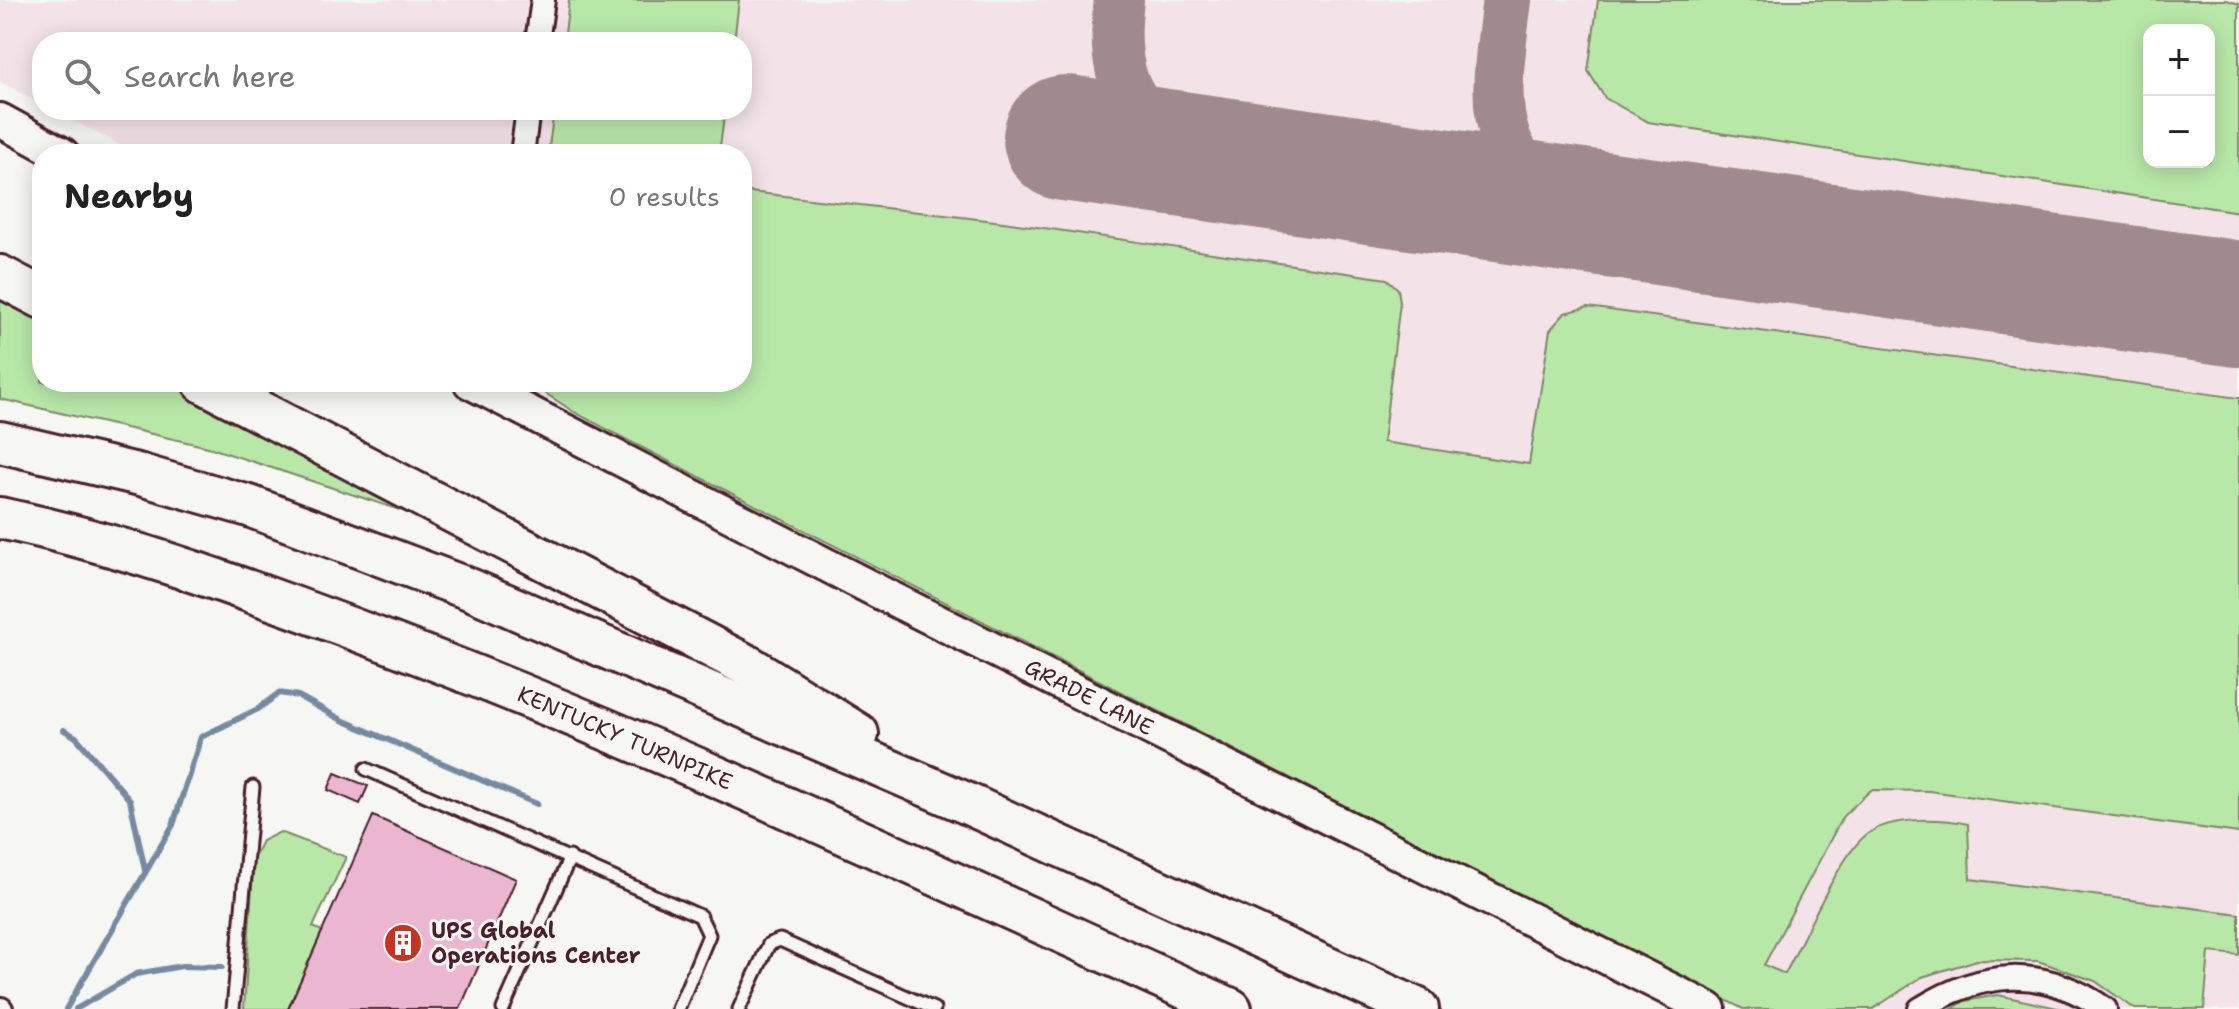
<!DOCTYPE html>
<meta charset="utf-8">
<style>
:root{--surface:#fff;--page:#f6f6f6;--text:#222;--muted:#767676;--line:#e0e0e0}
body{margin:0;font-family:"Shantell Sans",sans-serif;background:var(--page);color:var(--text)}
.controls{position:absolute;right:24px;top:24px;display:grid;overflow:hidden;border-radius:16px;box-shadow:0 4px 20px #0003}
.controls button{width:72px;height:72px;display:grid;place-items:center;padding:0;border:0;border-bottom:2px solid var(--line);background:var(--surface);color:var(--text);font:40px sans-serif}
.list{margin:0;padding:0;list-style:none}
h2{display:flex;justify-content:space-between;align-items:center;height:104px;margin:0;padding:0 32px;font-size:34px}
h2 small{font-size:26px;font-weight:400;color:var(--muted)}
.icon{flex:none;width:44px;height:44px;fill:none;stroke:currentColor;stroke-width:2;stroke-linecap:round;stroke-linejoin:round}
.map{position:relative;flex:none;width:2239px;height:1009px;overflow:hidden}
.search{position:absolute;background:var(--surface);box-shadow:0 4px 20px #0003;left:32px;top:32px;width:720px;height:88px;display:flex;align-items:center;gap:20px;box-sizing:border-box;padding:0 28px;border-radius:32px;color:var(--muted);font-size:30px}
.panel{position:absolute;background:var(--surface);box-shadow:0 4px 20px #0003;left:32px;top:144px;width:720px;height:248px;border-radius:32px}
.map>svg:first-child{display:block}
.built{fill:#f3e3e8;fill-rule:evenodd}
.green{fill:#b8e8a8;stroke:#81846a;stroke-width:2;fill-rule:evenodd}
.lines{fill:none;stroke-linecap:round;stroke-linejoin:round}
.stream{stroke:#758aa2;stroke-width:6}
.taxiway{stroke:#a08a8e;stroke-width:50}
.runway{stroke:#a08a8e;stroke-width:126}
.building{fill:#ebb6d0;stroke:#4a1f2b;stroke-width:2}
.lane-casing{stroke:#4a1f2b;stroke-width:17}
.street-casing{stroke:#4a1f2b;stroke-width:28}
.secondary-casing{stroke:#4a1f2b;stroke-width:38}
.highway-casing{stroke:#4a1f2b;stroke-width:46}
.lane{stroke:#f6f6f2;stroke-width:11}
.street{stroke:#f6f6f2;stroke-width:22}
.secondary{stroke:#f6f6f2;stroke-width:32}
.highway{stroke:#f6f6f2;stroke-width:40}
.labels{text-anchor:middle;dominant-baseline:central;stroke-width:6;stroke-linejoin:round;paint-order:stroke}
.street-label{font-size:22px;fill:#4a1f2b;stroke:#f6f6f2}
.poi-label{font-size:22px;font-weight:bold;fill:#4a1f2b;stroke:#f6f6f2;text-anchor:start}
</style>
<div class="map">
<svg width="2239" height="1009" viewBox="0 0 2239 1009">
<rect width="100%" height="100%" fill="#f6f6f2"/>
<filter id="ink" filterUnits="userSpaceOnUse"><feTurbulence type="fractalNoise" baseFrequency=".0125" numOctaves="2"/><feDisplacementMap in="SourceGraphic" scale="16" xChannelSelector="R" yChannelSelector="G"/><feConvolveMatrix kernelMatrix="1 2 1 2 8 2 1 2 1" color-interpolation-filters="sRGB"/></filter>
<g filter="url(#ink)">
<path class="built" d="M0 0H2239V1009H1771L742 382V154H137L53 110H742V42H42V104L0 82ZM2149 30H2209V162H2149Z"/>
<g class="green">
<path d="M569 0H739L734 42H564Z"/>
<path d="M1598 0H2227L2239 4V212L1648 122 1605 98 1588 71ZM2149 30H2209V162H2149Z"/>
<path d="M554 110H725L719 154H548Z"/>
<path d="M742 191 1003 222 1387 279 1398 289 1400 302 1383 442 1529 464 1550 330 1565 313 1588 307 2239 398V833L1929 791 1871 790 1843 816 1764 965 1785 974C1803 941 1839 856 1866 835 1890 816 1941 818 1968 824L1970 879 2239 914V955L2209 952 2204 1009H2135L2095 981 2038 961 1977 960 1922 977 1873 1009H1743L631 442 574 412 528 382H742Z"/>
<path d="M0 294 42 316V382H167L427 519 208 447 0 399Z"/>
<path d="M280 832 346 857 313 927 322 931 289 1007 293 1009H244L254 857 262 841Z"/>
<path d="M1998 995 2062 1009H1952L1965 1001Z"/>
</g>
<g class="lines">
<g class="stream">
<path d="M64 730 76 737 130 800 145 870"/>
<path d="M66 1009 173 825 201 737 258 709 279 693 298 696 342 720 537 804"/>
<path d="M76 1009 136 974 182 966 222 967"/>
</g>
<g class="taxiway">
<path d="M1119 0C1107 89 1138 128 1217 161"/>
<path d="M1507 0C1491 121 1484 173 1613 217"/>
</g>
<path class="runway" d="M1066 138 2239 304"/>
</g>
<g class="building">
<path d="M335 773 368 786 360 804 328 790Z"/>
<path d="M373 816 516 879 460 1009H288Z"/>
</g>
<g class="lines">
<g class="lane-casing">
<g id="lane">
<path d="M366 769 700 916 709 935 678 1009"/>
<path d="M233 1009 253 787"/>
<path d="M503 1009 570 857"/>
<path d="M739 1009 769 944 780 940 934 1009"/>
</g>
</g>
<g class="street-casing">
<g id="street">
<path d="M537 42 543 0"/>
<path d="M522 154 528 110"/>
<path d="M0 1009H1"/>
<path d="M1920 1009C1982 970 2042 965 2105 1009"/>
</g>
</g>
<g class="secondary-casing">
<g id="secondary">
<path d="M0 120 62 154"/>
<path d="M470 382 885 595 1709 1009"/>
</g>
</g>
<g class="highway-casing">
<g id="highway">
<path d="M0 276 42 298"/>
<path d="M203 382 750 667 858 734"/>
<path d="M0 442 141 475 249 506 472 590 966 803 1418 1009"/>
<path d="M0 518C134 546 265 596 393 644 678 752 953 884 1231 1009"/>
</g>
</g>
<use href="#lane" class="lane"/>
<use href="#street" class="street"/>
<use href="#secondary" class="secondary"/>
<use href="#highway" class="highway"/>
</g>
</g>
<defs>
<g id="building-disc" transform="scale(2)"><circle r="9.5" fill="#c8321e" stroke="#f6f6f2"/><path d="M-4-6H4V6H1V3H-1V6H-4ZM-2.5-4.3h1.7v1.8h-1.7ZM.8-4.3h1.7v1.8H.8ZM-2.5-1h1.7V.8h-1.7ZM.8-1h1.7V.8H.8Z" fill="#fff"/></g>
</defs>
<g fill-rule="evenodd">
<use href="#building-disc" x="403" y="943"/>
</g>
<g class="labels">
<g class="street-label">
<text transform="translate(1089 697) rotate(27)">GRADE LANE</text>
<text transform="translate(625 738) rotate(23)">KENTUCKY TURNPIKE</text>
</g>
<g class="poi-label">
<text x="431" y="930">UPS Global<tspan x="431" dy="25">Operations Center</tspan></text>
</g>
</g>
</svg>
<div class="controls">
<button>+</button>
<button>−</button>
</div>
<div class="search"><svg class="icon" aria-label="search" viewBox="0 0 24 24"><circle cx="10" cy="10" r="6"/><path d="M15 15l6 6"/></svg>Search here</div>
<section class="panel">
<h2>Nearby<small>0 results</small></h2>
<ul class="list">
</ul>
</section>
</div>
